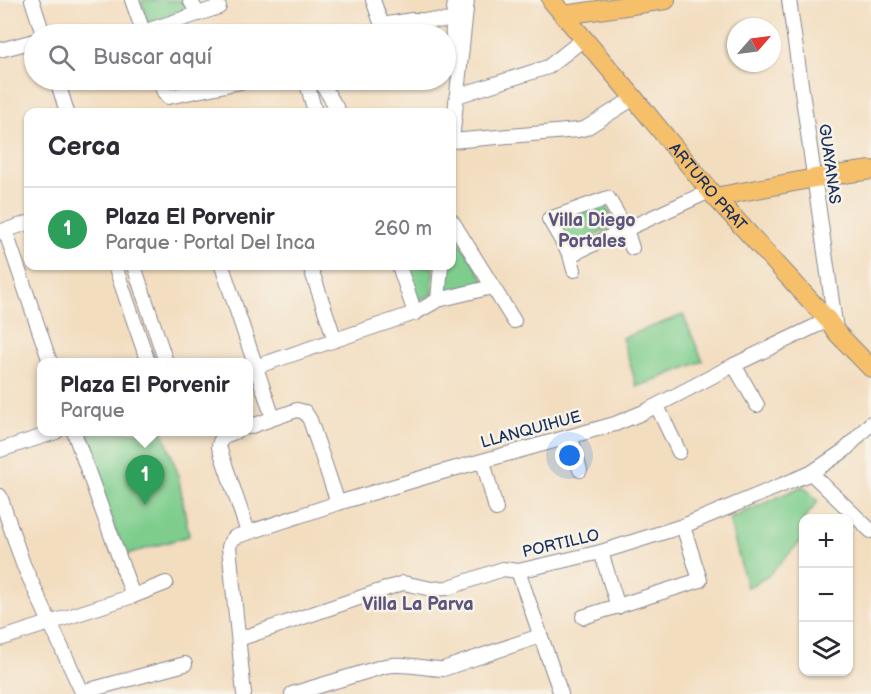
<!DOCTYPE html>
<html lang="es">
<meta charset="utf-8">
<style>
:root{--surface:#fff;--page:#f2f2f3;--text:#2b2b33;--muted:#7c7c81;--line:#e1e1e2;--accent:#7c3aed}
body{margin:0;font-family:"Balsamiq Sans",sans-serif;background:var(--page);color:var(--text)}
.controls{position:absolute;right:18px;bottom:18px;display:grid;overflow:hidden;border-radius:12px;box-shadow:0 2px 4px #0004}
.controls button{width:54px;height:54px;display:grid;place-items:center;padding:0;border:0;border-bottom:2px solid var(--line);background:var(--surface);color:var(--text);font:30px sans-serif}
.compass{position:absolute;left:727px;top:18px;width:54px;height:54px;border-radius:50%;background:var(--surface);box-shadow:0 2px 4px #0004;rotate:62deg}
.you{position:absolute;left:570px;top:456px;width:21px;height:21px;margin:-15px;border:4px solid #fff;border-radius:50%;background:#1a73e8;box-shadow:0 0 0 9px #1a73e833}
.badge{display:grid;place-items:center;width:39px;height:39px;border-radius:50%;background:var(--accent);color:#fff;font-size:20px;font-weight:700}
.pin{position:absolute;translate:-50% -50px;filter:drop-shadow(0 2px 3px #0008)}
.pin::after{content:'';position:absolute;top:32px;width:21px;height:18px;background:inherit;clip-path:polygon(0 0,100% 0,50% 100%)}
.popup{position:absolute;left:37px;top:358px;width:216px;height:78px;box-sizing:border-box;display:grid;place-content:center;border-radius:12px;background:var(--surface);filter:drop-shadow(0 2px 4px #0005);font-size:20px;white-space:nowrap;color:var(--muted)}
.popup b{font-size:22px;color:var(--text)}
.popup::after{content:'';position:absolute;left:50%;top:100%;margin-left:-12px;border:12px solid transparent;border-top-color:var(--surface)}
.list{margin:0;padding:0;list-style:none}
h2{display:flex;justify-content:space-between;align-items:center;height:78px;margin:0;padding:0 24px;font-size:26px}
h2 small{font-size:20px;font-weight:400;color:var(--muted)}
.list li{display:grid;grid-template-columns:39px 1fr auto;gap:18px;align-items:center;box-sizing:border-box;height:84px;padding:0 24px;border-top:2px solid var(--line)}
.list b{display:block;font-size:22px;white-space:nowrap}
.list p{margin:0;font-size:20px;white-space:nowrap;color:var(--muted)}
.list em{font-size:20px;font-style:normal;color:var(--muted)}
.icon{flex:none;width:33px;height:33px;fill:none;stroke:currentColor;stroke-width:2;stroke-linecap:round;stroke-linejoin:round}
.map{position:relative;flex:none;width:871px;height:694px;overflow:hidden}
.search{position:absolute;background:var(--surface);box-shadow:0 2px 4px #0004;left:24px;top:24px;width:432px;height:66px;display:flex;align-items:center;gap:15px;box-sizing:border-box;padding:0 21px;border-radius:33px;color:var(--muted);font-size:22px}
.panel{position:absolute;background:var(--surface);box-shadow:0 2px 4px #0004;left:24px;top:108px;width:432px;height:162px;border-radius:12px}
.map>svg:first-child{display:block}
.green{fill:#7ecd8d;stroke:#4c7e76;stroke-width:1.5}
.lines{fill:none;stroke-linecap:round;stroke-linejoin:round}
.minor-casing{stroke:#87868e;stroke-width:16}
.major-casing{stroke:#87868e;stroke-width:20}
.minor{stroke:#fff;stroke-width:14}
.major{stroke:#f6c06b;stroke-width:18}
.labels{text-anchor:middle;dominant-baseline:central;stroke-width:5;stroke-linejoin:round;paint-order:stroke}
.street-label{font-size:16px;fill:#1b2f5e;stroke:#f7f3e8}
.neighbourhood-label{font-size:18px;font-weight:bold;fill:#5c537e;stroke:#f7f3e8}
</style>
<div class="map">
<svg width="871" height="694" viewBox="0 0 871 694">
<rect width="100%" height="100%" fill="#f7f3e8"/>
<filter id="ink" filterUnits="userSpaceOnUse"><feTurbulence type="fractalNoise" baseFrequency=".0167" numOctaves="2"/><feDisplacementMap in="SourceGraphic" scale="12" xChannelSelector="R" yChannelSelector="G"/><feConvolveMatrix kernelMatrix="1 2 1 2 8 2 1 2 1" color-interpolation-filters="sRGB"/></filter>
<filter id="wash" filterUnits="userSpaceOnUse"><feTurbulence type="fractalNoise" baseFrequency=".008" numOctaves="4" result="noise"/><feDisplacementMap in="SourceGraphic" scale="24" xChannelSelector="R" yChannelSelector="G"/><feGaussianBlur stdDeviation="1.35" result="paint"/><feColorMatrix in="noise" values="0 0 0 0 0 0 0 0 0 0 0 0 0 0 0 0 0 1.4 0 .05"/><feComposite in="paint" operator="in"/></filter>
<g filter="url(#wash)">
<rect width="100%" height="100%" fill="#f3ddbf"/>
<g class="green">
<path d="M141 0H183L188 9 148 23Z"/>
<path d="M605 203 616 226 570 247 554 220Z"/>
<path d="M452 230 485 281 445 295 447 266H452Z"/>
<path d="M404 266H433V295L415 301Z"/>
<path d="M683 315 703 361 637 387 622 338Z"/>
<path d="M82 432H163L178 474 189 536 124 555Z"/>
<path d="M803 486 818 501 805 518H804L802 523 803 526V539L767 577 747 588 729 519Z"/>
</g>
</g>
<g filter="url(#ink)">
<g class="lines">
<g class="minor-casing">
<g id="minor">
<path d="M32 0 43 34"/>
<path d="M132 0 144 34"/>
<path d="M190 0 198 14"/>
<path d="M373 0 385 34"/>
<path d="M789 0 836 330"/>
<path d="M382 25 412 20 461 21"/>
<path d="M143 32 219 7"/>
<path d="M0 50 34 41"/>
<path d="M452 68 453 21 455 0"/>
<path d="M57 80 67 112"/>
<path d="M159 80 164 92 168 97 245 81"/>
<path d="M306 80 315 112"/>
<path d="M320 80 339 112"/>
<path d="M457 96 548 67 585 38"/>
<path d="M452 140 467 0"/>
<path d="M452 141 578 130 586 128 634 98"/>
<path d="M452 221 514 321"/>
<path d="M5 230 50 362"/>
<path d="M0 232 28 223"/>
<path d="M570 255 710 191"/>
<path d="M115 266 148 362"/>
<path d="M134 266 166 362"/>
<path d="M222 266 273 418"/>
<path d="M310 266 335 340"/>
<path d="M399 266 415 313"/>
<path d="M574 270 570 255 549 219 608 198 626 229 632 248"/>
<path d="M438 300 441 266"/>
<path d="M734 365 757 405"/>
<path d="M249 369 415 313 438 300 492 287"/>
<path d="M657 406 679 452"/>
<path d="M249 427 297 410 305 412 310 420 338 503"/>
<path d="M74 432 133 596"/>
<path d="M235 432C227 435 219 437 219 447L248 532"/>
<path d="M571 437 580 470"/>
<path d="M0 450 56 432"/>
<path d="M483 461 496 509"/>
<path d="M811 473 871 531"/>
<path d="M0 496 23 564 83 694"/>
<path d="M601 552 618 607"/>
<path d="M518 571 561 694"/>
<path d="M583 617 700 580 683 526"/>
<path d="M0 639 133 596 166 583"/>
<path d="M239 639 403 583 432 589 447 588 503 569 518 571 601 552 683 526 811 473 845 450 871 423"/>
<path d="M82 692 185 664"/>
<path d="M244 694 229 547 231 541 235 537 338 503 435 474 615 424 644 412 734 365 828 320"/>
<path d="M292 694 385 666C405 662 424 669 443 669L540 636"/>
</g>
</g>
<g class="major-casing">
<g id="major">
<path id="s1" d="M551 0 634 98 715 197 828 320 837 333 871 368"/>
<path d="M564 15 666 0"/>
<path d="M715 197 815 178 871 170"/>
</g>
</g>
<use href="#minor" class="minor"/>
<use href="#major" class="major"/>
</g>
</g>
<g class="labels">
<g class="street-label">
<text transform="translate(829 164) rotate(82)">GUAYANAS</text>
<text stroke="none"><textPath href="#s1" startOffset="244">ARTURO PRAT</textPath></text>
<text transform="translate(531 430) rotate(-15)">LLANQUIHUE</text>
<text transform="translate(561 544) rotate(-13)">PORTILLO</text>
</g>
<g class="neighbourhood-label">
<text x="592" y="220">Villa Diego<tspan x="592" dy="21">Portales</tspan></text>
<text x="418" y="604">Villa La Parva</text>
</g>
</g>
</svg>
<div class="controls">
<button>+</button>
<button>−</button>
<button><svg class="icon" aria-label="layers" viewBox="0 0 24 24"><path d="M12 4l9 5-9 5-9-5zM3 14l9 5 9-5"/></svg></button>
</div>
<svg class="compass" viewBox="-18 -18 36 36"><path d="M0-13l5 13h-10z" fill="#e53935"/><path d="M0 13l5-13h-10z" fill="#7c7c81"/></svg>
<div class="you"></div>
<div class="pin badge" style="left:145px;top:505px;background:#2e9e5b">1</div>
<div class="popup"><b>Plaza El Porvenir</b>Parque</div>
<div class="search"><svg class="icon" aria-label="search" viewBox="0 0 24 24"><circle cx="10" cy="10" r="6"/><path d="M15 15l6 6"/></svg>Buscar aquí</div>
<section class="panel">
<h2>Cerca<small></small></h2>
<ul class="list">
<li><span class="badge" style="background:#2e9e5b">1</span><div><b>Plaza El Porvenir</b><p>Parque · Portal Del Inca</p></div><em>260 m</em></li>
</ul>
</section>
</div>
